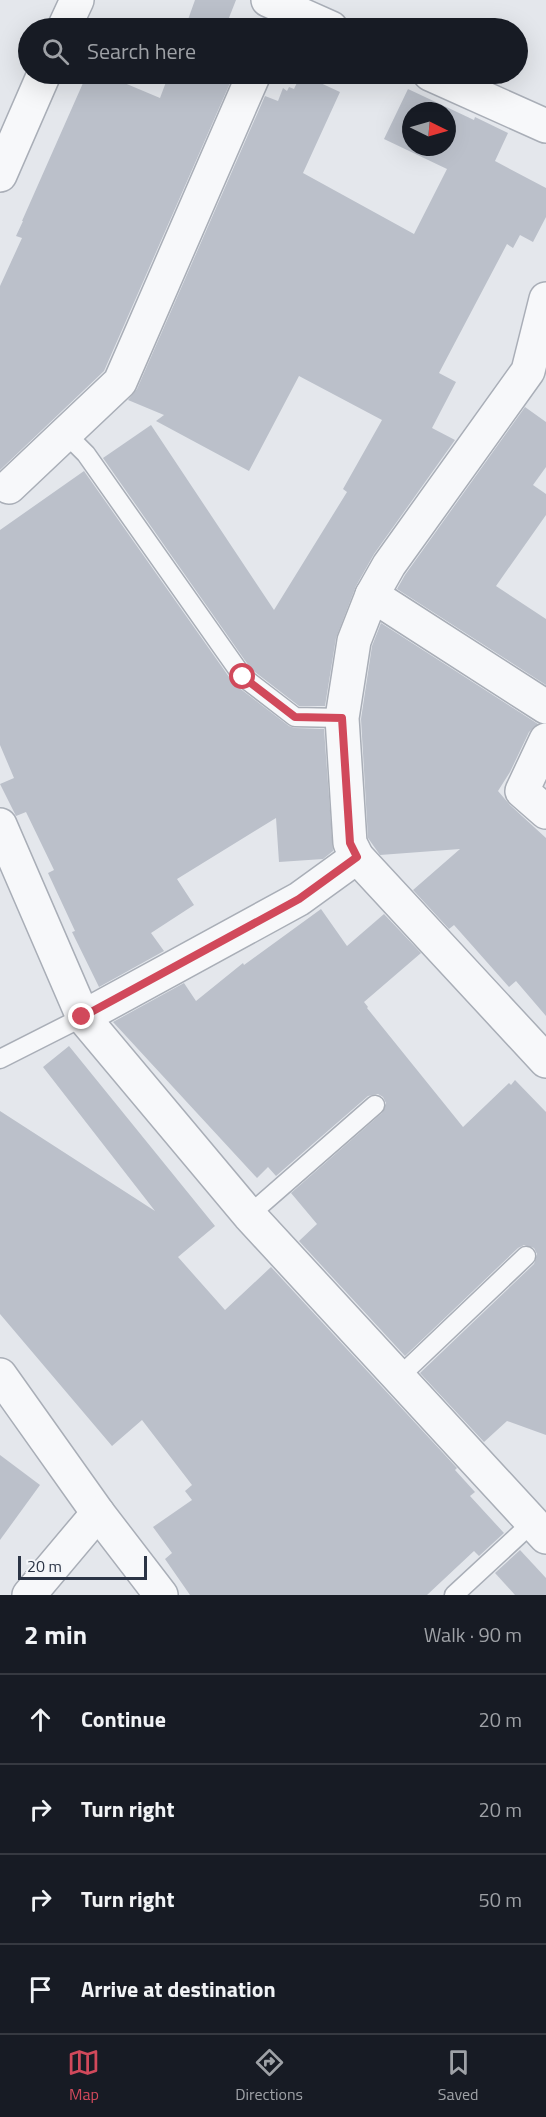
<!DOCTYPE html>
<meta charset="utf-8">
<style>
:root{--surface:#171b24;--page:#20242c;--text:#f1f3f6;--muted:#9ea1a6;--line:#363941;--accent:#d1495b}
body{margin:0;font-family:"Titillium Web",sans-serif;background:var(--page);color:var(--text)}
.compass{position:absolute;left:402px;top:102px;width:54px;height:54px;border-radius:50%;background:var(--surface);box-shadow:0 6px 24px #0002;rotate:95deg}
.scale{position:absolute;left:18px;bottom:15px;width:129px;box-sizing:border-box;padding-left:6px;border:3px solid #2b3445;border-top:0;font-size:16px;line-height:21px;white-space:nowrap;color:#2b3445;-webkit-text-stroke:4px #f4f6f9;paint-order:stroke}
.stop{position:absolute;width:18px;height:18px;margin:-14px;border:4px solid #d1495b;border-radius:50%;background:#fff}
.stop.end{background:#d1495b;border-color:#fff;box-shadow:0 2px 6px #0008}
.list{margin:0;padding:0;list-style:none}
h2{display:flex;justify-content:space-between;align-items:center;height:78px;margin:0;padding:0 24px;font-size:26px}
h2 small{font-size:20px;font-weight:400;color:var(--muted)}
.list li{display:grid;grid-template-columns:39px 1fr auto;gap:18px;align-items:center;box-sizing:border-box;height:90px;padding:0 24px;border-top:2px solid var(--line)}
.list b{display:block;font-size:22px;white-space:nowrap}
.list em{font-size:20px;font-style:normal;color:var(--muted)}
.icon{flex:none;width:33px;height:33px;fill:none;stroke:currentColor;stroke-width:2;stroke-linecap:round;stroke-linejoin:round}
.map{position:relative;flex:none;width:546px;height:1595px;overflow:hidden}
.search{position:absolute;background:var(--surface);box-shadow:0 6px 24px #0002;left:18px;right:18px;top:18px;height:66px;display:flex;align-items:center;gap:15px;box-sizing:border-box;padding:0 21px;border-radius:33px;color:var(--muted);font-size:22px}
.sheet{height:438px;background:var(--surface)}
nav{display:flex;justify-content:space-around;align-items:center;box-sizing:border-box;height:84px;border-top:2px solid var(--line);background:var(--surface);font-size:16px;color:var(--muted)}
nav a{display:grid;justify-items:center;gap:3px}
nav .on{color:var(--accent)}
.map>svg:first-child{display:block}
.building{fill:#bbc0ca;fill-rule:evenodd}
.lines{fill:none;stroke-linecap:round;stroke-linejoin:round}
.service-casing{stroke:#a9aeb7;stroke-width:21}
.minor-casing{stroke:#a9aeb7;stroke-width:36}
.service{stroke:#f7f8fa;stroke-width:18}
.minor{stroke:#f7f8fa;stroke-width:33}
.route{stroke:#d1495b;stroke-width:8}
</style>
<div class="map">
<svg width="546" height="1595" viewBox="0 0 546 1595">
<rect width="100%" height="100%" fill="#e4e7ec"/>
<g class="building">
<path d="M195 0H236L225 28H185Z"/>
<path d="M87 74H103L160 98 169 74H207L230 83 104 371 0 470V286L22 238 16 236 23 221H22Z"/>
<path d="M301 74 340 92 303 173 414 234 447 169 384 139 408 89 474 120 475 117 508 133 495 161 546 188V217L533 242 520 235 513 248 507 244 439 373 456 382 432 428 455 440 374 554 356 586 336 638 325 706H299L251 669 103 458 151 425 274 610 347 492 343 489 382 420 299 376 249 471 156 421 164 415 128 400 137 389 265 96 278 101 283 88 287 91 289 87 294 89ZM411 111H447V147H411Z"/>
<path d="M525 407 546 422V467L533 485 546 494V515L496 586 546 619V685L397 589 405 575Z"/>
<path d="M84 471 234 684 289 726 295 728 324 729 333 851 323 859 279 862 276 818 177 879 194 905 151 933 164 951 99 987 72 932 75 931 48 873 54 870 26 812 16 816 0 784 14 778 0 745V530Z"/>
<path d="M381 623 538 724 529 732 510 772 498 791 510 805 546 838V1016L516 981 509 987 454 925 449 929 413 890 460 849 380 855 368 838 361 719 372 646Z"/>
<path d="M321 909 347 946 384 914 421 953 364 1002 368 1007 367 1008 463 1127 509 1083 511 1085 515 1080 546 1112V1435L507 1421 484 1442 420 1373 534 1264 537 1254 534 1248 524 1245 518 1248 405 1356 299 1241 317 1224 291 1193 382 1113 386 1103 383 1097 378 1094 368 1096 276 1176 268 1167 257 1178 113 1022 184 983 196 1001 243 963 244 965Z"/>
<path d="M69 1046 215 1226 178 1257 225 1310 271 1267 457 1468 455 1470 475 1492 470 1496 504 1533 479 1556 474 1551 427 1595H190L165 1559 172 1553 153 1527 192 1500 185 1491 192 1485 142 1420 112 1446 0 1314V1111L155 1211 43 1067Z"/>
<path d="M0 1455 40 1485 0 1540Z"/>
<path d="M520 1550 546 1578V1595H515L495 1573Z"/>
</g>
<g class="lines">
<g class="service-casing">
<g id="service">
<path d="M65 433 86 454 243 677 295 717 342 718"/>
<path d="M0 1059 83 1017"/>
<path d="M249 1215 375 1105"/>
<path d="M399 1377 526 1256"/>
<path d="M454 1595 533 1522"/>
</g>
</g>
<g class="minor-casing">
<g id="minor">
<path d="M268 0 331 28"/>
<path d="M64 28 77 0"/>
<path d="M430 74 546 126"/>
<path d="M0 175 44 74"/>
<path d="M546 299 528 371 389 565 372 595 354 641 342 718 350 843 357 857 546 1061"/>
<path d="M9 487 120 382 254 74"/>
<path d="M372 595 546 707"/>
<path d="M546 740 522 791 546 812"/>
<path d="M0 825 83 1017 249 1215 546 1537"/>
<path d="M83 1017 299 899 357 857"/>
<path d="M0 1375 98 1513 161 1595"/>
<path d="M29 1595 98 1513"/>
</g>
</g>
<use href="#service" class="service"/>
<use href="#minor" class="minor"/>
</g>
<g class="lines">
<path class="route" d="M82 1017 299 899 357 857 350 843 342 718 295 717 243 677"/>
</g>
</svg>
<svg class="compass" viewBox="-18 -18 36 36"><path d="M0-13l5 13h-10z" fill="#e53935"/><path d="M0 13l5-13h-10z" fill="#9ea1a6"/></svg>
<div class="scale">20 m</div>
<div class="stop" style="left:243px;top:677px"></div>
<div class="stop end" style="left:82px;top:1017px"></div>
<div class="search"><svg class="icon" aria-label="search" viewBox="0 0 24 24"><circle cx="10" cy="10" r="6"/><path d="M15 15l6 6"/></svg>Search here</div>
</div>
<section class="sheet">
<h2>2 min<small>Walk · 90 m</small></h2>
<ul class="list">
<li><svg class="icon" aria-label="ahead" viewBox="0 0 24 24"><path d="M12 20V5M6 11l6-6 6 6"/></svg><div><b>Continue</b></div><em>20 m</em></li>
<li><svg class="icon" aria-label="right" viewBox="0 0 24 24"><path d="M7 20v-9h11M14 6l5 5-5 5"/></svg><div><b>Turn right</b></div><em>20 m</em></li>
<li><svg class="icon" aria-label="right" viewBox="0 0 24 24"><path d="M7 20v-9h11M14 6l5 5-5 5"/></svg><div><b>Turn right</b></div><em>50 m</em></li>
<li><svg class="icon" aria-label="arrive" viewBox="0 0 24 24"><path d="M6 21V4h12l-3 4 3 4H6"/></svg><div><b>Arrive at destination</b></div></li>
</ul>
</section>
<nav>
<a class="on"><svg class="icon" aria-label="map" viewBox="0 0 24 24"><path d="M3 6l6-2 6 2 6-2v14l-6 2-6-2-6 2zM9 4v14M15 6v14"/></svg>Map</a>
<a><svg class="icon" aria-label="directions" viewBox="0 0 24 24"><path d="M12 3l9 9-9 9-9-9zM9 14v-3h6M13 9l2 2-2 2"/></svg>Directions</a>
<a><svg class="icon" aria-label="saved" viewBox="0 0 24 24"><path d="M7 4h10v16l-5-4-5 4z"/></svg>Saved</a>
</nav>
